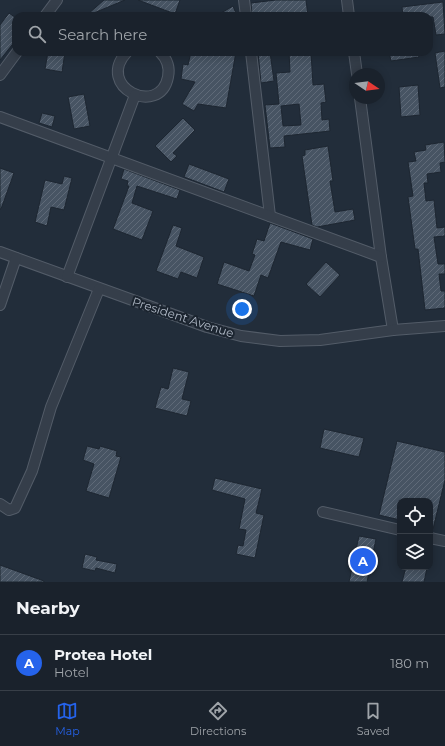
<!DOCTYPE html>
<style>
:root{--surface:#1a222c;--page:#272f38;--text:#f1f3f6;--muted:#9fa4a9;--line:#383f48;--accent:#2563eb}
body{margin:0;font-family:Montserrat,sans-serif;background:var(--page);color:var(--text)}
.controls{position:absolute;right:12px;bottom:12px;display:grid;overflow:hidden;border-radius:8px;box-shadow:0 2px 10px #0003}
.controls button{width:36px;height:36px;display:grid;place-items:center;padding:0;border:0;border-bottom:1px solid var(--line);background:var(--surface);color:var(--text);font:20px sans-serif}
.compass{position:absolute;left:349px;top:68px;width:36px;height:36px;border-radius:50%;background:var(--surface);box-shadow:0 2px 10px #0003;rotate:103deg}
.you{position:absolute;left:242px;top:309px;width:14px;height:14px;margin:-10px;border:3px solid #fff;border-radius:50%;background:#1a73e8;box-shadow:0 0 0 6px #1a73e833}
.badge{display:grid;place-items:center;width:26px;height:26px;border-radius:50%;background:var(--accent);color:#fff;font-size:13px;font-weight:700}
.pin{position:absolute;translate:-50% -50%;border:2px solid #fff;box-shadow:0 1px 4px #0006}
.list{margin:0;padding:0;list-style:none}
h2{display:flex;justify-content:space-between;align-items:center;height:52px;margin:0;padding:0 16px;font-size:17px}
h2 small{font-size:13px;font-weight:400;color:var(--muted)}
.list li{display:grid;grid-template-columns:26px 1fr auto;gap:12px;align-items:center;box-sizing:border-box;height:56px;padding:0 16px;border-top:1px solid var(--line)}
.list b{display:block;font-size:15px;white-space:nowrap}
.list p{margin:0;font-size:13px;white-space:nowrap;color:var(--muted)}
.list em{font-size:13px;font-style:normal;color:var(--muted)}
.icon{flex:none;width:22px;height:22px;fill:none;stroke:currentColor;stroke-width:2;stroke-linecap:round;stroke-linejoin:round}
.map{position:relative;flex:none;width:445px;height:582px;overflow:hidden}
.search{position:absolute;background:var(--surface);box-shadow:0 2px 10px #0003;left:12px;right:12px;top:12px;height:44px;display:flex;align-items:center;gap:10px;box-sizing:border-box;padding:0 14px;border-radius:12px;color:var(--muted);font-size:15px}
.sheet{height:108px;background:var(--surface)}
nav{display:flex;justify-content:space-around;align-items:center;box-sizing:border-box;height:56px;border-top:1px solid var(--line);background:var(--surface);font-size:11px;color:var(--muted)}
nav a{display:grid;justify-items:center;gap:2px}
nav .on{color:var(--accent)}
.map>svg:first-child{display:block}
.building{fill:url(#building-hatch);stroke:#1d2631;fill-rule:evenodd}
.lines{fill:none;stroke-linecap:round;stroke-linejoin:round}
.minor-casing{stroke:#535c68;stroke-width:12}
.minor{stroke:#353e4a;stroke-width:10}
.labels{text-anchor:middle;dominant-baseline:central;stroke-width:4;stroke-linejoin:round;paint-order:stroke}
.street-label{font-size:12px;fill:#b0b9c6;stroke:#1b242f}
</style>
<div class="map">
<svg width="445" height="582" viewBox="0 0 445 582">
<defs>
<pattern id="building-hatch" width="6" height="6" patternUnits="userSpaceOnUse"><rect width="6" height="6" fill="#475463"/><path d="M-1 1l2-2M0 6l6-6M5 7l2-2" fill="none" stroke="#5f6a78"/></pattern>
</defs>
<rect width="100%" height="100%" fill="#222d3a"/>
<g class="building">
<path d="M104 0H125L89 15 88 14Z"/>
<path d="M138 0H180L175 14Z"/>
<path d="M276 0H306L308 16H252L251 3Z"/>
<path d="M443 2 445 34 436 35 433 17 403 16 402 7Z"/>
<path d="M233 6 237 16H216Z"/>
<path d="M9 13 16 18V40L0 60V25Z"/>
<path d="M445 51V87L440 88 435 53Z"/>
<path d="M48 52H65L62 72 45 69Z"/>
<path d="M191 52H236L226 108 198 104 194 111 182 104 195 82 181 79 183 64 188 65Z"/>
<path d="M258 52H270L274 81 261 83Z"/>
<path d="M289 52H311L313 85 324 84 326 102 321 103 322 120 329 119 330 131 284 136 285 147 270 148 265 105 279 104 276 73 290 72ZM299 104 301 125 283 126 281 106Z"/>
<path d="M389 52H418L419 57 391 61Z"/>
<path d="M418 85 420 115 401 117 399 87Z"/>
<path d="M84 94 90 126 74 129 68 97Z"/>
<path d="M42 113 55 116 52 127 39 123Z"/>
<path d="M183 118 195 130 173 153 177 156 171 162 155 146Z"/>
<path d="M444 142 445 162 440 163 441 172 427 174 428 183H424L426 201 434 200 437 228 445 227V236L434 237 438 264H445V274H439L441 291H445V308L425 310 418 249H415L408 197 413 196 408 162 416 161 414 152 426 150 425 145Z"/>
<path d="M328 146 333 181H330L335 212 353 209 355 220 317 227 312 225 302 156 305 155V150Z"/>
<path d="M189 164 229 179 224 192 184 177Z"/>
<path d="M0 168 14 173 1 209H0Z"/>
<path d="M124 169 180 190 177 199 137 186 132 203 153 211 142 240 113 229 129 186H127L128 181 121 179Z"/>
<path d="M64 176 72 178 64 210 51 207 47 226 35 222 45 180 62 184Z"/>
<path d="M270 223 313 239 310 250 281 242 268 278 261 275 254 296 217 284 224 262 249 271 255 255 252 254 257 239 264 241Z"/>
<path d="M173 225 182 228 176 246 204 257 197 278 181 272 178 279 156 271Z"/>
<path d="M326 262 340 275 320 297 306 284Z"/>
<path d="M173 368 189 372 182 399 191 401 187 416 155 408 161 387 168 389Z"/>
<path d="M324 429 364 438 359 457 320 448Z"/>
<path d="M397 441 445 452V480L433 529H430V501H400V520L379 515Z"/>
<path d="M87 446 99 449 100 446 117 451 116 456 121 457 109 498 86 491 94 464 83 460Z"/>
<path d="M215 478 262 489 256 513 264 515 255 558 236 554 238 545 243 546 246 530 239 529 245 499 212 490Z"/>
<path d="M359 536 376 539 367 582H349Z"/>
<path d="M85 554 97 557 96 560 117 564 115 573 96 568 95 571 82 568Z"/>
<path d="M0 565 44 581V582H0Z"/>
<path d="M406 567 427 568 424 582H402Z"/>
</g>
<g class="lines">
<g class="minor-casing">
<g id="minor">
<path d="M244 0 246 16"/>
<path d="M347 0 349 16"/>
<path d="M45 16 57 0"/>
<path d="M127 52C94 87 160 118 168 77 170 68 167 59 160 52"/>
<path d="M251 52 270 216"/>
<path d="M354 52 357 74"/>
<path d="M0 75 17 52"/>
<path d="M360 98 381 257 393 330"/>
<path d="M0 117 381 257"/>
<path d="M0 252 207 327 241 336 280 341 320 340 393 330 445 326"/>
<path d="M67 277 135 95"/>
<path d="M0 305 16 258"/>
<path d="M0 504 9 510 15 508 32 471 51 407 99 289"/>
<path d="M323 512 400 530"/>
<path d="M430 538 445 541"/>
</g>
</g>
<use href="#minor" class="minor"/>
</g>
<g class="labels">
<g class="street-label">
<text transform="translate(183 317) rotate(18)">President Avenue</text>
</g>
</g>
</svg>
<div class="controls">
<button><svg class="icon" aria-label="locate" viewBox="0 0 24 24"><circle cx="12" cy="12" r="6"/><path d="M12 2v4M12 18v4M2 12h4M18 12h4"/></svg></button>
<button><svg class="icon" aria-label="layers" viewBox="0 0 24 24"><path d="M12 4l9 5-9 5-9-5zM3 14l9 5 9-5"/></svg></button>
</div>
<svg class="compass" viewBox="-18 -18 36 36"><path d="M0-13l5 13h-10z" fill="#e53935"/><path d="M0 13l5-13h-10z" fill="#9fa4a9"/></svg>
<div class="you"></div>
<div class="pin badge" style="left:363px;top:561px">A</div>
<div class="search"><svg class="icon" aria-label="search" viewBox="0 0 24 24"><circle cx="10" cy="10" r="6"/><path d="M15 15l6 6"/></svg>Search here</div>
</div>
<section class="sheet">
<h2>Nearby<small></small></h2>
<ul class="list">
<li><span class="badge">A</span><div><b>Protea Hotel</b><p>Hotel</p></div><em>180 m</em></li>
</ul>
</section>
<nav>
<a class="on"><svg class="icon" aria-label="map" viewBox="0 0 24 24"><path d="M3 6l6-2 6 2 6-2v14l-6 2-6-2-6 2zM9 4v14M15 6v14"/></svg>Map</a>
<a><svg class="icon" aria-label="directions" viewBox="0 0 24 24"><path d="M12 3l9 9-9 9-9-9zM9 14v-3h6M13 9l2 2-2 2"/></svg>Directions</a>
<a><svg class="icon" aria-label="saved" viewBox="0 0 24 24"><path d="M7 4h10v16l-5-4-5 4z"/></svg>Saved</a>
</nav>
